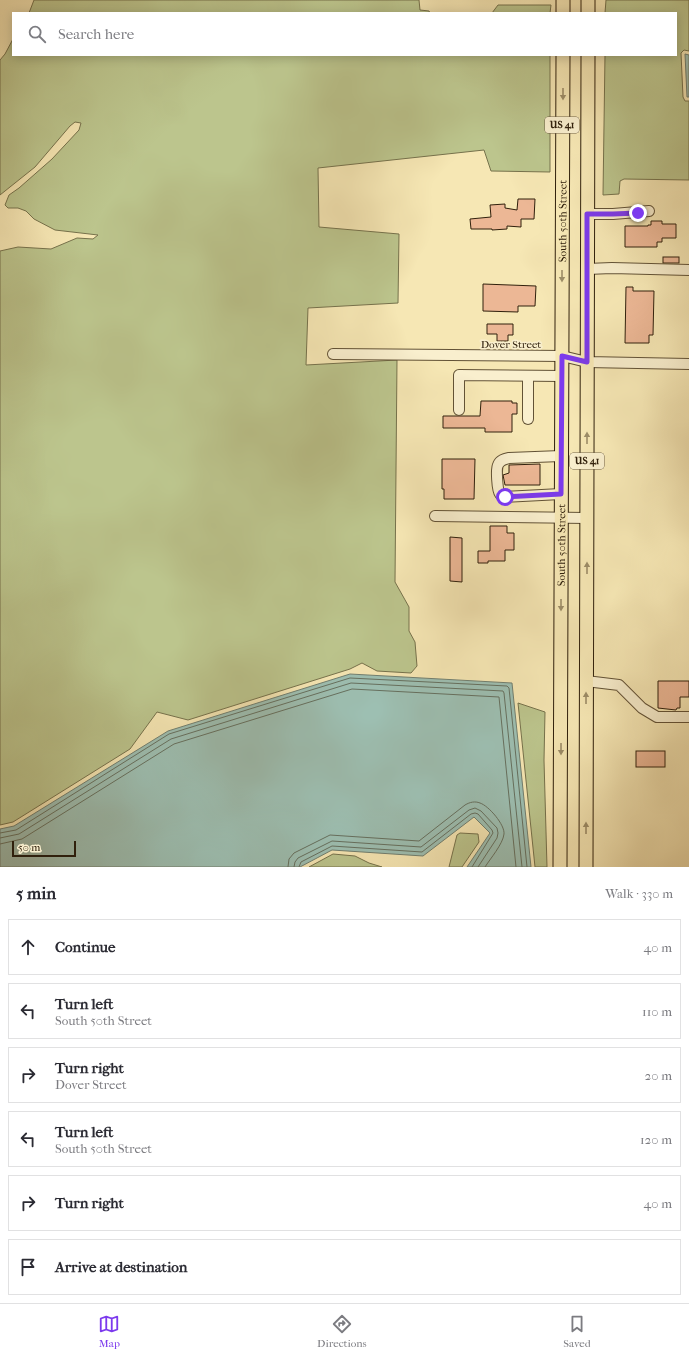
<!DOCTYPE html>
<meta charset="utf-8">
<style>
:root{--surface:#fff;--page:#f2f2f3;--text:#2b2b33;--muted:#7c7c81;--line:#e1e1e2;--accent:#7c3aed}
body{margin:0;font-family:"IM FELL French Canon",serif;background:var(--page);color:var(--text)}
.scale{position:absolute;left:12px;bottom:10px;width:64px;box-sizing:border-box;padding-left:4px;border:2px solid #30200c;border-top:0;font-size:11px;line-height:14px;white-space:nowrap;color:#30200c;-webkit-text-stroke:3px #f9efce;paint-order:stroke}
.stop{position:absolute;width:12px;height:12px;margin:-9px;border:3px solid #7c3aed;border-radius:50%;background:#fff}
.stop.end{background:#7c3aed;border-color:#fff;box-shadow:0 1px 4px #0008}
.list{margin:0;padding:0;list-style:none}
h2{display:flex;justify-content:space-between;align-items:center;height:52px;margin:0;padding:0 16px;font-size:17px}
h2 small{font-size:13px;font-weight:400;color:var(--muted)}
.list li{display:grid;grid-template-columns:26px 1fr auto;gap:12px;align-items:center;box-sizing:border-box;height:56px;margin:0 8px 8px;padding:0 8px;border:1px solid var(--line);border-radius:0px}
.list b{display:block;font-size:15px;white-space:nowrap}
.list p{margin:0;font-size:13px;white-space:nowrap;color:var(--muted)}
.list em{font-size:13px;font-style:normal;color:var(--muted)}
.icon{flex:none;width:22px;height:22px;fill:none;stroke:currentColor;stroke-width:2;stroke-linecap:round;stroke-linejoin:round}
.map{position:relative;flex:none;width:689px;height:867px;overflow:hidden}
.search{position:absolute;background:var(--surface);box-shadow:0 2px 10px #0003;left:12px;right:12px;top:12px;height:44px;display:flex;align-items:center;gap:10px;box-sizing:border-box;padding:0 14px;border-radius:0px;color:var(--muted);font-size:15px}
.sheet{height:436px;background:var(--surface)}
nav{display:flex;justify-content:space-around;align-items:center;box-sizing:border-box;height:56px;border-top:1px solid var(--line);background:var(--surface);font-size:11px;color:var(--muted)}
nav a{display:grid;justify-items:center;gap:2px}
nav .on{color:var(--accent)}
.map>svg:first-child{display:block}
.green{fill:#bcc58d;stroke:#76724c}
.water{fill:#9dbfb2;stroke:#717f70}
.lines{fill:none;stroke-linecap:round;stroke-linejoin:round}
.shore{stroke:#66705f;stroke-width:1}
.building{fill:#ecb795;stroke:#30200c}
.minor-casing{stroke:#625236;stroke-width:12}
.major-casing{stroke:#30200c;stroke-width:15}
.minor{stroke:#f9efce;stroke-width:10}
.major{stroke:#f6e7b4;stroke-width:13}
.oneway{fill:#9d8d68}
.route{stroke:#7c3aed;stroke-width:5}
.labels{text-anchor:middle;dominant-baseline:central;stroke-width:3;stroke-linejoin:round;paint-order:stroke}
.shield{fill:#f9efce;stroke:#6c5e46;stroke-width:1}
.shield-label{font-size:10px;font-weight:bold;fill:#30200c}
.street-label{font-size:11px;fill:#30200c;stroke:#f9efce}
</style>
<div class="map">
<svg width="689" height="867" viewBox="0 0 689 867">
<rect width="100%" height="100%" fill="#f6e7b4"/>
<filter id="stains"><feTurbulence type="fractalNoise" baseFrequency=".005" numOctaves="4"/><feColorMatrix values="0 0 0 0 .2 0 0 0 0 .09 0 0 0 0 .02 0 0 0 .5 -.17"/></filter>
<radialGradient id="worn" r=".72"><stop offset=".6" stop-color="#630" stop-opacity="0"/><stop offset="1" stop-color="#630" stop-opacity=".3"/></radialGradient>
<g class="green">
<path d="M34 0H419L420 10 429 11 430 13H29Z"/>
<path d="M606 0H689V51L684 50 681 53 683 97 685 101H689V180L624 179 620 181 619 194 603 195 605 55H676V13H605Z"/>
<path d="M498 5H551L550 13H492Z"/>
<path d="M13 39V55H550V172L491 171 484 150 318 168 319 227 399 234 398 303 308 308 306 365 397 360 395 582 409 607V631L415 642 417 666 411 673 377 671 362 663 350 669 188 720 157 712 130 749 13 822 0 825V251L18 247 51 249 77 238 93 239 98 235 55 230 34 219 26 211 18 208H8L5 205 9 195 19 188 52 159 79 130 81 123 75 122 70 126 35 167 0 195V60L5 54Z"/>
<path d="M518 703 545 712 544 760 547 867H535Z"/>
<path d="M460 833 478 834 479 842 462 867H449L457 835Z"/>
<path d="M333 854 355 856 369 863 382 867H309Z"/>
</g>
<g class="water">
<path d="M685 54 689 55V97H687Z"/>
<path d="M350 674 512 683 531 867H467L490 833 474 817 423 856 332 850 300 867H0V829L14 826 168 731Z"/>
</g>
<g class="lines">
<g class="shore">
<path d="M0 833 16 830 169 734 350 678 507 686 509 688 527 867"/>
<path d="M0 838 19 834 171 739 351 683 503 691 504 693 522 867"/>
<path d="M0 844 22 839 174 744 352 689 499 697 516 867"/>
<path d="M288 867 289 859 294 853 330 835 419 841 465 805C470 802 475 801 480 803 489 806 505 825 504 834 503 844 490 859 485 867"/>
<path d="M294 867 295 862 298 858 332 841 421 847 469 810 475 808 481 811 497 828 498 833 497 838 478 867"/>
<path d="M299 867 301 862 332 846 422 852 471 814 475 813 478 814 492 830 493 833 472 867"/>
</g>
</g>
<g class="building">
<path d="M518 199H535L534 219H521V227L507 226V229L492 230V229H471L470 219 491 217 490 205 505 204V208L517 210Z"/>
<path d="M651 221H662V224H676V238H662V242H657V247H625V226H648V225H651Z"/>
<rect x="663" y="257" width="16" height="6"/>
<path d="M483 284 536 286 535 306H518V312L483 311Z"/>
<path d="M626 287H633V291H654L653 335H649V343H625Z"/>
<path d="M487 324H513V335H508V341H497V334H487Z"/>
<path d="M481 401H512V403H517V414H512V432H485V428H443V416H480Z"/>
<path d="M442 459H475L474 499H444V489H442Z"/>
<path d="M540 464V485H505L503 475 509 473V465Z"/>
<path d="M490 526H507V533H514V550H505V561H488V563H478V551H490Z"/>
<path d="M450 537 462 538V582L450 581Z"/>
<path d="M658 681H689V697H680V708H677L676 710 658 708Z"/>
<rect x="636" y="751" width="29" height="16"/>
</g>
<g class="lines">
<g class="minor-casing">
<g id="minor">
<path d="M587 214H613L649 211"/>
<path d="M587 269 612 268 689 270"/>
<path d="M333 354 562 356 587 362 689 364"/>
<path d="M459 410V375L562 376"/>
<path d="M528 419V376"/>
<path d="M561 494 505 497C502 496 502 496 500 494 497 490 496 468 498 465 500 460 504 459 509 458L561 456"/>
<path d="M435 516 587 518"/>
<path d="M586 681 619 685 642 708 657 717H689"/>
</g>
</g>
<g class="major-casing">
<g id="major">
<path d="M563 13V0"/>
<path d="M588 13V0"/>
<path id="s1" d="M560 867 563 55"/>
<path d="M586 867 588 55"/>
</g>
</g>
<use href="#minor" class="minor"/>
<use href="#major" class="major"/>
</g>
<defs><path id="oneway-solid" d="M-6-.8H1V-3.2L6.5 0L1 3.2V.8H-6Z"/></defs>
<g class="oneway">
<use href="#oneway-solid" transform="translate(563 94) rotate(90)"/>
<use href="#oneway-solid" transform="translate(562 276) rotate(90)"/>
<use href="#oneway-solid" transform="translate(587 438) rotate(-90)"/>
<use href="#oneway-solid" transform="translate(587 568) rotate(-90)"/>
<use href="#oneway-solid" transform="translate(561 605) rotate(90)"/>
<use href="#oneway-solid" transform="translate(586 698) rotate(-90)"/>
<use href="#oneway-solid" transform="translate(561 749) rotate(90)"/>
<use href="#oneway-solid" transform="translate(586 828) rotate(-90)"/>
</g>
<g class="lines">
<path class="route" d="M505 497 561 494 562 356 587 362V214H613L638 213"/>
</g>
<g class="labels">
<g class="shield">
<rect x="545" y="117" width="34" height="16" rx="3"/>
<rect x="570" y="453" width="34" height="16" rx="3"/>
</g>
<g class="shield-label">
<text x="562" y="125">US 41</text>
<text x="587" y="461">US 41</text>
</g>
<g class="street-label">
<text stroke="none"><textPath href="#s1" startOffset="646">South 50th Street</textPath></text>
<text x="511" y="344">Dover Street</text>
<text stroke="none"><textPath href="#s1" startOffset="322">South 50th Street</textPath></text>
</g>
</g>
<rect width="100%" height="100%" filter="url(#stains)"/>
<rect width="100%" height="100%" fill="url(#worn)"/>
</svg>
<div class="scale">50 m</div>
<div class="stop" style="left:505px;top:497px"></div>
<div class="stop end" style="left:638px;top:213px"></div>
<div class="search"><svg class="icon" aria-label="search" viewBox="0 0 24 24"><circle cx="10" cy="10" r="6"/><path d="M15 15l6 6"/></svg>Search here</div>
</div>
<section class="sheet">
<h2>5 min<small>Walk · 330 m</small></h2>
<ul class="list">
<li><svg class="icon" aria-label="ahead" viewBox="0 0 24 24"><path d="M12 20V5M6 11l6-6 6 6"/></svg><div><b>Continue</b></div><em>40 m</em></li>
<li><svg class="icon" aria-label="left" viewBox="0 0 24 24"><path d="M17 20v-9H6M10 6l-5 5 5 5"/></svg><div><b>Turn left</b><p>South 50th Street</p></div><em>110 m</em></li>
<li><svg class="icon" aria-label="right" viewBox="0 0 24 24"><path d="M7 20v-9h11M14 6l5 5-5 5"/></svg><div><b>Turn right</b><p>Dover Street</p></div><em>20 m</em></li>
<li><svg class="icon" aria-label="left" viewBox="0 0 24 24"><path d="M17 20v-9H6M10 6l-5 5 5 5"/></svg><div><b>Turn left</b><p>South 50th Street</p></div><em>120 m</em></li>
<li><svg class="icon" aria-label="right" viewBox="0 0 24 24"><path d="M7 20v-9h11M14 6l5 5-5 5"/></svg><div><b>Turn right</b></div><em>40 m</em></li>
<li><svg class="icon" aria-label="arrive" viewBox="0 0 24 24"><path d="M6 21V4h12l-3 4 3 4H6"/></svg><div><b>Arrive at destination</b></div></li>
</ul>
</section>
<nav>
<a class="on"><svg class="icon" aria-label="map" viewBox="0 0 24 24"><path d="M3 6l6-2 6 2 6-2v14l-6 2-6-2-6 2zM9 4v14M15 6v14"/></svg>Map</a>
<a><svg class="icon" aria-label="directions" viewBox="0 0 24 24"><path d="M12 3l9 9-9 9-9-9zM9 14v-3h6M13 9l2 2-2 2"/></svg>Directions</a>
<a><svg class="icon" aria-label="saved" viewBox="0 0 24 24"><path d="M7 4h10v16l-5-4-5 4z"/></svg>Saved</a>
</nav>
